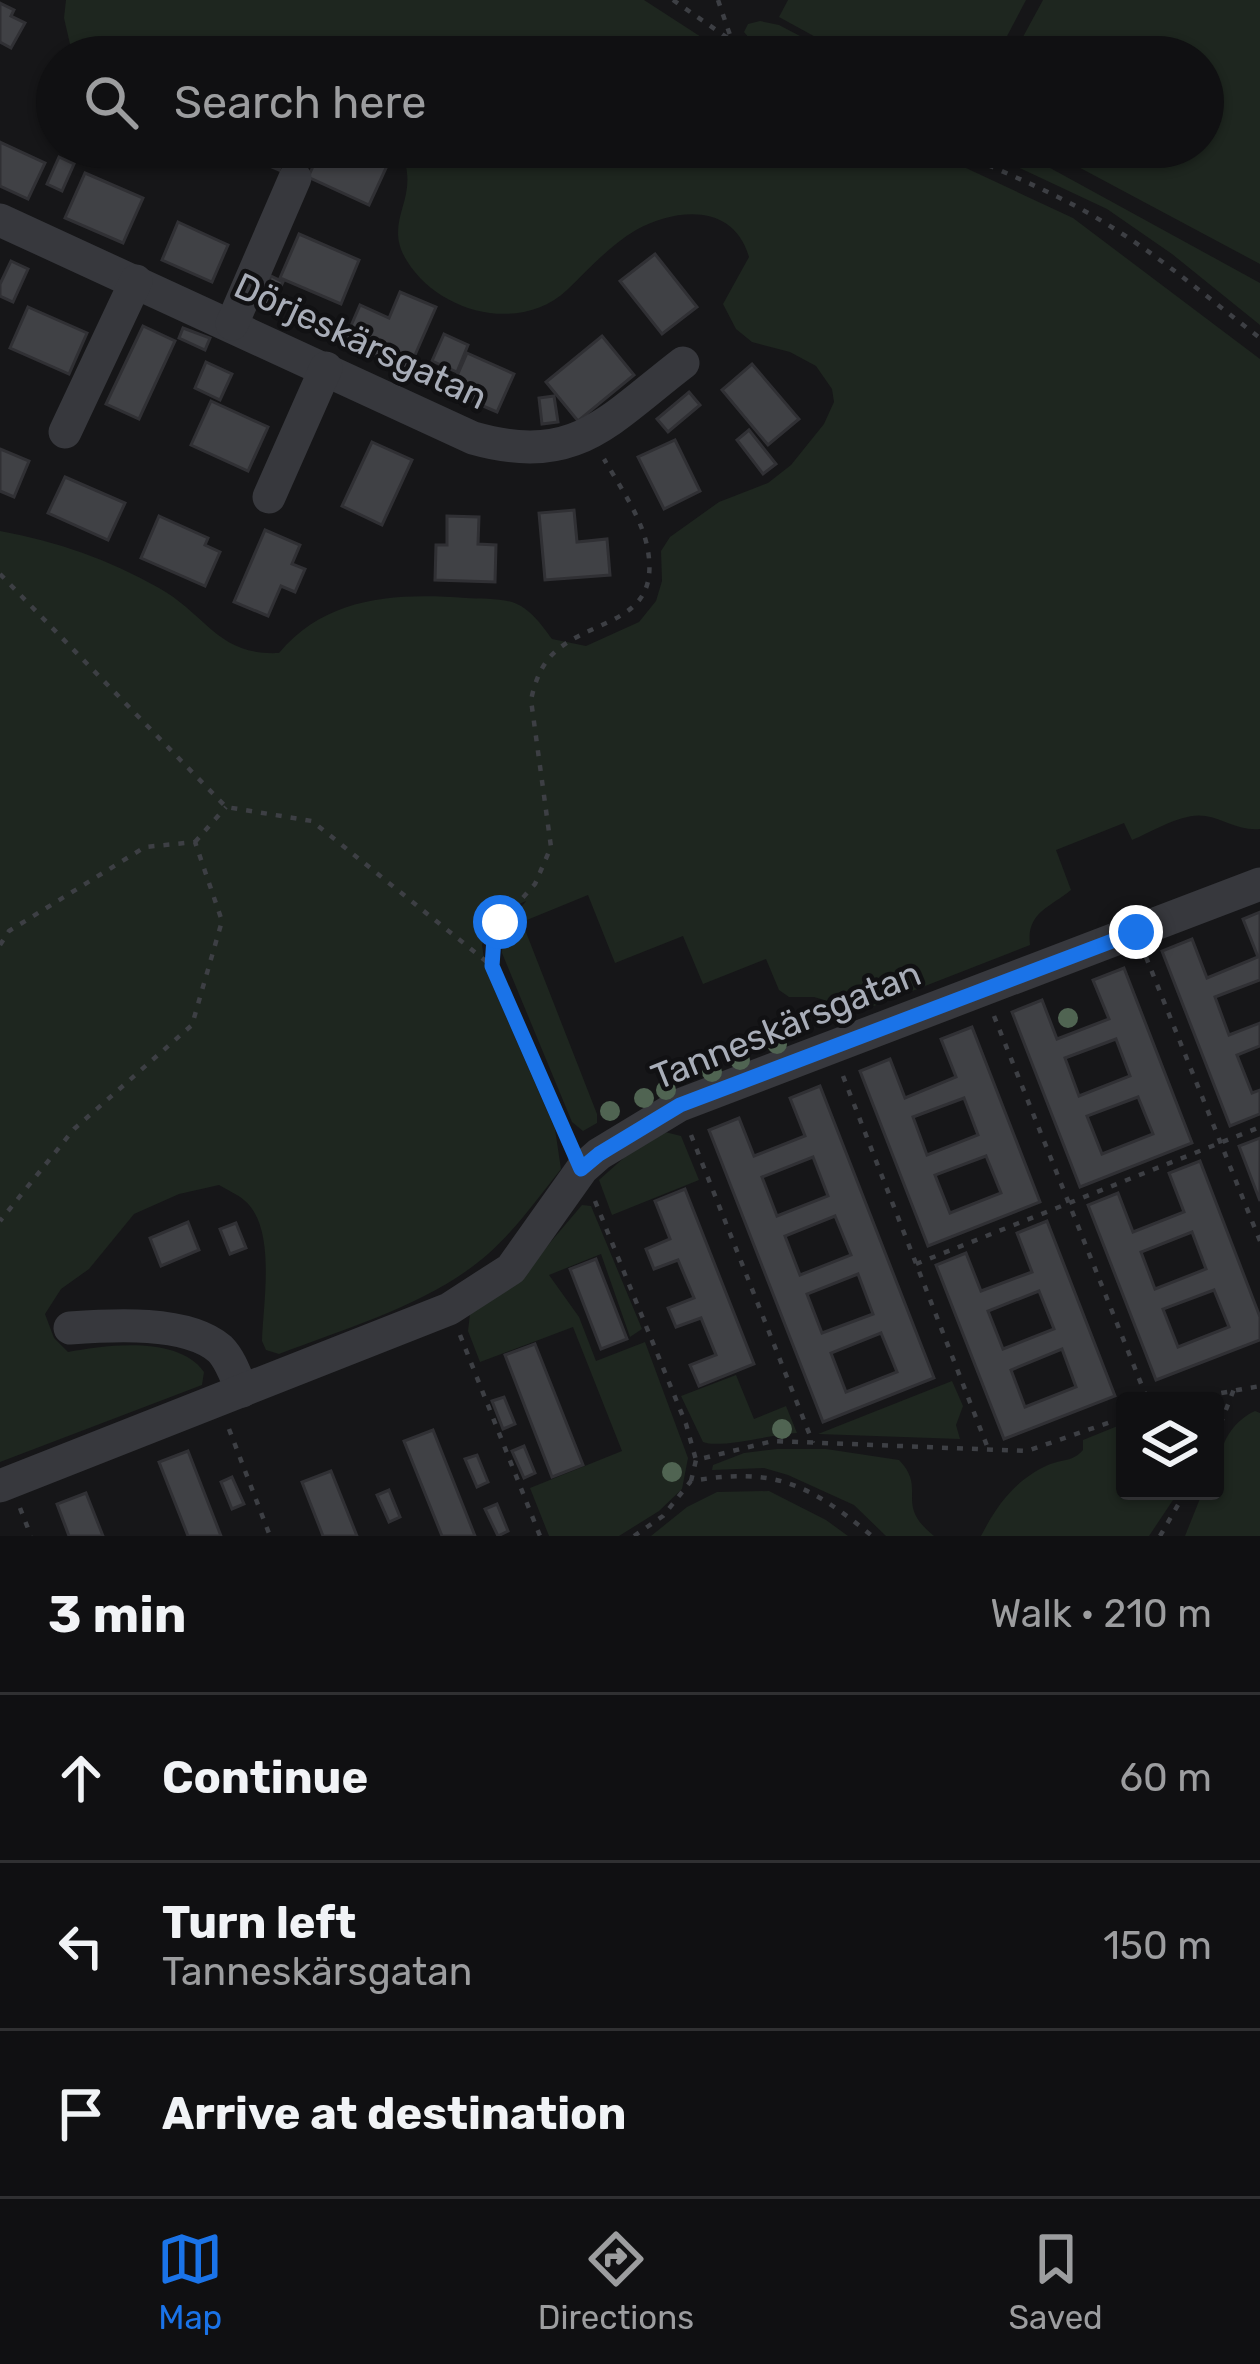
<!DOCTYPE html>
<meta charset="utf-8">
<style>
:root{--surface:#101012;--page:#1e1e20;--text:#f1f3f6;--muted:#9c9d9f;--line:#303032;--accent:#1a73e8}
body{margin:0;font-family:Rubik,sans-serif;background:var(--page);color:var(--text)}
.controls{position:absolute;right:36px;bottom:36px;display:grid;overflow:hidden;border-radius:12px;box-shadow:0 3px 9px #0004}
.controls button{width:108px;height:108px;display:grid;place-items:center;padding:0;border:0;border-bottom:3px solid var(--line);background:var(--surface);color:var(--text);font:60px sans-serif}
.stop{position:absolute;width:36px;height:36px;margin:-27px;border:9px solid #1a73e8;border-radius:50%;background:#fff}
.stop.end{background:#1a73e8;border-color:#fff;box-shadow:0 3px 12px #0008}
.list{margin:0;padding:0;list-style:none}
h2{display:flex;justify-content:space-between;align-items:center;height:156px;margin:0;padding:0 48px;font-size:51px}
h2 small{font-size:39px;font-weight:400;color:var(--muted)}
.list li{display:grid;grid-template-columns:78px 1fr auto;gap:36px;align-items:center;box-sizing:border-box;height:168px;padding:0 48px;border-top:3px solid var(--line)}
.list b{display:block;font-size:45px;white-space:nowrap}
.list p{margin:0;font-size:39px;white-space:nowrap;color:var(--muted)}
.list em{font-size:39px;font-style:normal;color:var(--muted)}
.icon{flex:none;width:66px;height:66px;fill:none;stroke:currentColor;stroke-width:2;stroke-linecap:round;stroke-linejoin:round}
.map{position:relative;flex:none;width:1260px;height:1536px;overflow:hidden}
.search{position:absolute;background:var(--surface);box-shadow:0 3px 9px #0004;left:36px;right:36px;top:36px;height:132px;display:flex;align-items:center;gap:30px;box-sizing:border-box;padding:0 42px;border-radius:66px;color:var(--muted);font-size:45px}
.sheet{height:660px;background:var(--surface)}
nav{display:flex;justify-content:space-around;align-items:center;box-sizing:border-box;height:168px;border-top:3px solid var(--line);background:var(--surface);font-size:33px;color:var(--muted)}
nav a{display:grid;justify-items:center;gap:6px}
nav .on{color:var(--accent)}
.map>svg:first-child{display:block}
.green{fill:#1e261f}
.building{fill:#404145;stroke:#303034;stroke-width:3;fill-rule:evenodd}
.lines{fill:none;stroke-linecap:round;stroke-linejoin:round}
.path{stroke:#3d3f44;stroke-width:4.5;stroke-dasharray:6 9;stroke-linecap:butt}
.minor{stroke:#37383d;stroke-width:33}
.tree{fill:#506452}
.route{stroke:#1a73e8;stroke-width:15}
.labels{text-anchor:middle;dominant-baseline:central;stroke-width:9;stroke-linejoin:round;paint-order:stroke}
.street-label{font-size:36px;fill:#a8adb8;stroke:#111113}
</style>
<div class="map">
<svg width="1260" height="1536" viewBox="0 0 1260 1536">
<rect width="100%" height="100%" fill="#161618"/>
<g class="green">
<path d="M66 0H644L732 57H317C295 35 256 41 232 57H73L64 18Z"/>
<path d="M788 0H1026L996 57H852L779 17Z"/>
<path d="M1043 0H1260V264L1041 147H1203V57H1012Z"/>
<path d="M760 21 779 25 840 57C806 57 767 62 744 32L748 24Z"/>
<path d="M398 147H921L1073 218 1260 359V829C1238 831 1225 819 1205 816 1183 812 1152 832 1132 840L1124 823 1056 850 1071 890C1049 908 1026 913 1030 945L861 1011 814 997H789L779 990 766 959 703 984 683 936 615 963 588 895 522 922 597 1114V1123L583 1131 572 1122 502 953C502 929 512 919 526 901L493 915 482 945 486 971 555 1129 561 1169C538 1198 516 1229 488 1254 431 1304 349 1327 279 1354L266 1350 262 1341C263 1303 277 1227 244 1200 237 1194 227 1190 219 1185L179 1194 134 1214 89 1269 61 1289 45 1314 54 1338 68 1352C106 1345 178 1335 204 1372L202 1385 0 1462V531C56 541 110 560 159 588 207 615 218 656 279 653 327 596 396 593 466 598 480 599 498 598 512 602 530 608 541 624 552 639L586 646 639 622 656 601 662 581 661 551 670 537 719 502 768 483 791 465 824 424 834 402 832 389 816 366 790 352 752 342 736 329 723 304 749 257C734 204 678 207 636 230 609 246 589 269 567 290 520 334 439 313 407 261 385 226 411 206 407 173 407 165 401 155 398 147Z"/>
<path d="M975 147H1012L1260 283V325L1172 254 1107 209Z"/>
<path d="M665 1132 681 1136 699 1180 612 1215 599 1180 626 1156Z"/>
<path d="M582 1205 591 1206 642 1329 630 1337 601 1254 549 1275 579 1317 596 1361 645 1342 688 1458 682 1489 659 1511 619 1536H549L530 1488 622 1451 573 1327 480 1362 468 1331 470 1314 532 1264Z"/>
<path d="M736 1375 754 1419 786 1406 797 1433C773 1434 720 1449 703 1442L681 1396Z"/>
<path d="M952 1381 963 1406 956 1425 960 1439 818 1434Z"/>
<path d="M1255 1411 1260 1413V1536H1185L1203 1491H1215C1215 1460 1224 1425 1255 1411Z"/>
<path d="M1125 1423V1491H1179L1149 1536H981C997 1505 1015 1480 1048 1465 1062 1459 1073 1462 1083 1450V1440Z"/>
<path d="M777 1449H826L899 1460C928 1490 893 1503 934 1536H886L854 1505 788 1475 764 1468 712 1470 713 1465 744 1453Z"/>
<path d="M769 1491 826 1520 848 1536H651L687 1507 717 1492Z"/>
</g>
<g class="building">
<path d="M0 3 14 10 11 16 25 23 11 48 0 42Z"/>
<path d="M0 142 45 163 28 199 0 186Z"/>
<path d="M225 147H289L279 170Z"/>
<path d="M322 147H374L392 155 369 205 308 177Z"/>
<path d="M59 157 74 164 62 191 47 184Z"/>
<path d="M85 173 143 198 123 243 65 218Z"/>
<path d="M178 222 228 245 212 282 162 260Z"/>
<path d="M299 234 359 260 341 304 280 278Z"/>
<path d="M655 254 697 307 662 334 620 281Z"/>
<path d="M11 261 28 269 13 302 0 296V284Z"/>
<path d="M271 276 283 282 271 308 258 303Z"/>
<path d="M400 292 436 307 408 371 344 342 360 305 389 318Z"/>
<path d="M28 307 87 333 69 374 10 348Z"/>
<path d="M143 326 175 341 139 419 106 404Z"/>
<path d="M183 328 210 338 205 350 179 338Z"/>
<path d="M444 334 468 345 457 372 432 361Z"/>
<path d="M602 336 634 375 578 421 546 382Z"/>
<path d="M467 353 514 374 497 412 450 392Z"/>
<path d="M206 362 232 374 220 400 195 388Z"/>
<path d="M752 364 799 419 768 445 722 390Z"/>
<path d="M689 392 700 405 668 432 657 419Z"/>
<path d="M554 396 558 422 542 424 539 398Z"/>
<path d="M211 401 268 427 248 471 191 445Z"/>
<path d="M749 430 776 464 763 474 737 440Z"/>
<path d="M675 440 700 491 664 509 638 457Z"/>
<path d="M372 442 412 460 382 525 342 506Z"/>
<path d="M0 449 29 461 14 497 0 491Z"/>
<path d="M65 477 125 503 108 540 48 513Z"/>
<path d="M574 510 577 542 607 539 610 575 545 580 539 513Z"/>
<path d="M159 516 208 538 205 545 220 552 205 586 141 558Z"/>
<path d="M447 516 479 517 478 544 496 545 495 582 435 580 436 545H447Z"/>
<path d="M265 530 300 545 292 564 305 569 295 592 281 586 268 616 234 602Z"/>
<path d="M1260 912V980L1215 997 1229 1035 1260 1023V1046L1237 1055 1252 1093 1260 1090V1114L1230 1126 1162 951 1192 939 1207 978 1258 957 1243 919Z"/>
<path d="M1124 968 1192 1143 1080 1187 1012 1012 1042 1000 1057 1039 1109 1019 1093 980ZM1116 1039 1130 1076 1079 1096 1065 1058ZM1138 1097 1153 1134 1102 1154 1087 1116Z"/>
<path d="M972 1027 1040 1202 928 1246 860 1071 890 1059 905 1098 956 1077 941 1039ZM964 1098 978 1135 927 1155 913 1117ZM986 1156 1001 1193 950 1213 935 1175Z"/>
<path d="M820 1086 934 1378 823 1422 709 1130 739 1118 754 1156 805 1136 790 1098ZM813 1157 828 1196 777 1216 762 1177ZM835 1216 851 1255 800 1275 785 1236ZM858 1274 873 1314 822 1333 807 1294ZM881 1333 897 1372 846 1392 831 1353Z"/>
<path d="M1260 1138V1201L1239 1146Z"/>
<path d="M1200 1161 1260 1317V1340L1156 1380 1088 1205 1118 1193 1133 1232 1184 1212 1169 1173ZM1192 1232 1206 1269 1155 1289 1141 1252ZM1214 1290 1229 1327 1178 1347 1163 1309Z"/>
<path d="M685 1189 754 1364 699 1386 690 1365 716 1355 701 1318 676 1327 668 1308 694 1298 678 1260 654 1269 646 1249 670 1239 655 1201Z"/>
<path d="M1047 1221 1115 1396 1004 1439 936 1265 966 1253 981 1291 1032 1272 1017 1233ZM1039 1291 1054 1329 1003 1349 988 1311ZM1062 1349 1076 1387 1025 1407 1011 1370Z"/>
<path d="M188 1222 199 1250 161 1266 150 1238Z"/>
<path d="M236 1223 246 1248 230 1254 220 1229Z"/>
<path d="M596 1259 627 1339 601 1349 570 1269Z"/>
<path d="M535 1344 583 1465 552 1477 505 1355Z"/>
<path d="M504 1397 515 1424 503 1429 492 1401Z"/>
<path d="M433 1430 475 1536H442L404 1441Z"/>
<path d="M524 1446 535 1473 524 1478 512 1451Z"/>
<path d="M188 1451 221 1536H188L159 1462Z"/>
<path d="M477 1455 488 1482 477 1487 465 1459Z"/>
<path d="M331 1471 357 1536H323L302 1482Z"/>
<path d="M232 1477 244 1504 232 1509 221 1482Z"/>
<path d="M389 1490 400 1517 389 1522 377 1495Z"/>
<path d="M86 1493 103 1536H69L57 1504Z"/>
<path d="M497 1504 508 1531 498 1536 485 1509Z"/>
</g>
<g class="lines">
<g class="path">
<path d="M673 0 732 41"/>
<path d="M718 0 732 41 754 57"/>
<path d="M947 147C1000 171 1055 192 1105 223 1160 256 1209 299 1260 338"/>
<path d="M0 574 226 807 312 821 492 966"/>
<path d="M195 842 226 807"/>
<path d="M0 945 9 931 145 847 195 842 222 921 192 1025 74 1129 0 1221"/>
<path d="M1146 957 1260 1241"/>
<path d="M994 1016 1148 1401"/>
<path d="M843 1076 989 1451"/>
<path d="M691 1135 813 1443"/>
<path d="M567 1142 492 966 494 937 500 923 535 884 551 847 531 700C535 682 541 664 556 651 595 617 660 623 648 551 643 519 620 487 604 459"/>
<path d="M595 1201 686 1424 696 1460"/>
<path d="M916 1264 1260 1127"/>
<path d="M460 1335 540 1536"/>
<path d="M1177 1401 1260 1386"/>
<path d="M229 1429 270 1536"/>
<path d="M1215 1438 1234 1389"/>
<path d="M691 1481 696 1460 773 1441 1027 1451 1125 1417"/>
<path d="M20 1508 31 1536"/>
<path d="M634 1536 663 1516 691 1481C774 1467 808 1483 872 1536"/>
<path d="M1160 1536 1186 1491"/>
</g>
<g class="minor">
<path d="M0 220 473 438C576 467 606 422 683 363"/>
<path d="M232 324 295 178"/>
<path d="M65 432 136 281"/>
<path d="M269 497 326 368"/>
<path d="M70 1328C111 1325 187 1320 220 1349 231 1360 236 1377 242 1391"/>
<path d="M0 1486 449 1309 511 1269 582 1169 599 1154 680 1105 1260 884"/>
</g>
</g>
<g class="tree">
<circle cx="1068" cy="1018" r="10"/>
<circle cx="777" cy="1044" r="10"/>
<circle cx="740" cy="1060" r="10"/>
<circle cx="712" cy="1072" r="10"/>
<circle cx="666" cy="1090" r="10"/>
<circle cx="644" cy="1098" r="10"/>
<circle cx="610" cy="1111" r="10"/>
<circle cx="782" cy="1429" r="10"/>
<circle cx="672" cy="1472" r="10"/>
</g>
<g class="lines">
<path class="route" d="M500 922 494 938 492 966 581 1169 599 1154 680 1105 1136 932"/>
</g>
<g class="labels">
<g class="street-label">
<text transform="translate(361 341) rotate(25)">Dörjeskärsgatan</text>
<text transform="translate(786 1025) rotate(-22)">Tanneskärsgatan</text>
</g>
</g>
</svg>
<div class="controls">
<button><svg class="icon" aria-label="layers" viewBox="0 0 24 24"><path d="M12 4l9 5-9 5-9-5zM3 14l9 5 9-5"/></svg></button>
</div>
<div class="stop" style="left:500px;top:922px"></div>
<div class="stop end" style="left:1136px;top:932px"></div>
<div class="search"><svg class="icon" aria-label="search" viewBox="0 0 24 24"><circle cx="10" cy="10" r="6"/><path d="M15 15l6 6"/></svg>Search here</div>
</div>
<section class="sheet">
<h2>3 min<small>Walk · 210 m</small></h2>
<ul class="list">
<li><svg class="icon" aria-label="ahead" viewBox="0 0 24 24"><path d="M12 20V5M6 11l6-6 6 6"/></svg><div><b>Continue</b></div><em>60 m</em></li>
<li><svg class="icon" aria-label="left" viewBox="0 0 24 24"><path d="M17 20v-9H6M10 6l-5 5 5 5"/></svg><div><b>Turn left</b><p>Tanneskärsgatan</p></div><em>150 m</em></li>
<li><svg class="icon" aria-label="arrive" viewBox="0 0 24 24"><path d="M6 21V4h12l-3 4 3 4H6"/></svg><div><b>Arrive at destination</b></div></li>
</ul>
</section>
<nav>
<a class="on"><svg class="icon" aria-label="map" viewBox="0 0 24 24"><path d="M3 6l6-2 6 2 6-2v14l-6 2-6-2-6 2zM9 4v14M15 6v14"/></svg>Map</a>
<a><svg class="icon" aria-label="directions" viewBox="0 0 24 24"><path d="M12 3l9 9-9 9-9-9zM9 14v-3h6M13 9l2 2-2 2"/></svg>Directions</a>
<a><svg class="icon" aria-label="saved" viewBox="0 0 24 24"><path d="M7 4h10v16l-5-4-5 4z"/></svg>Saved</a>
</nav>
